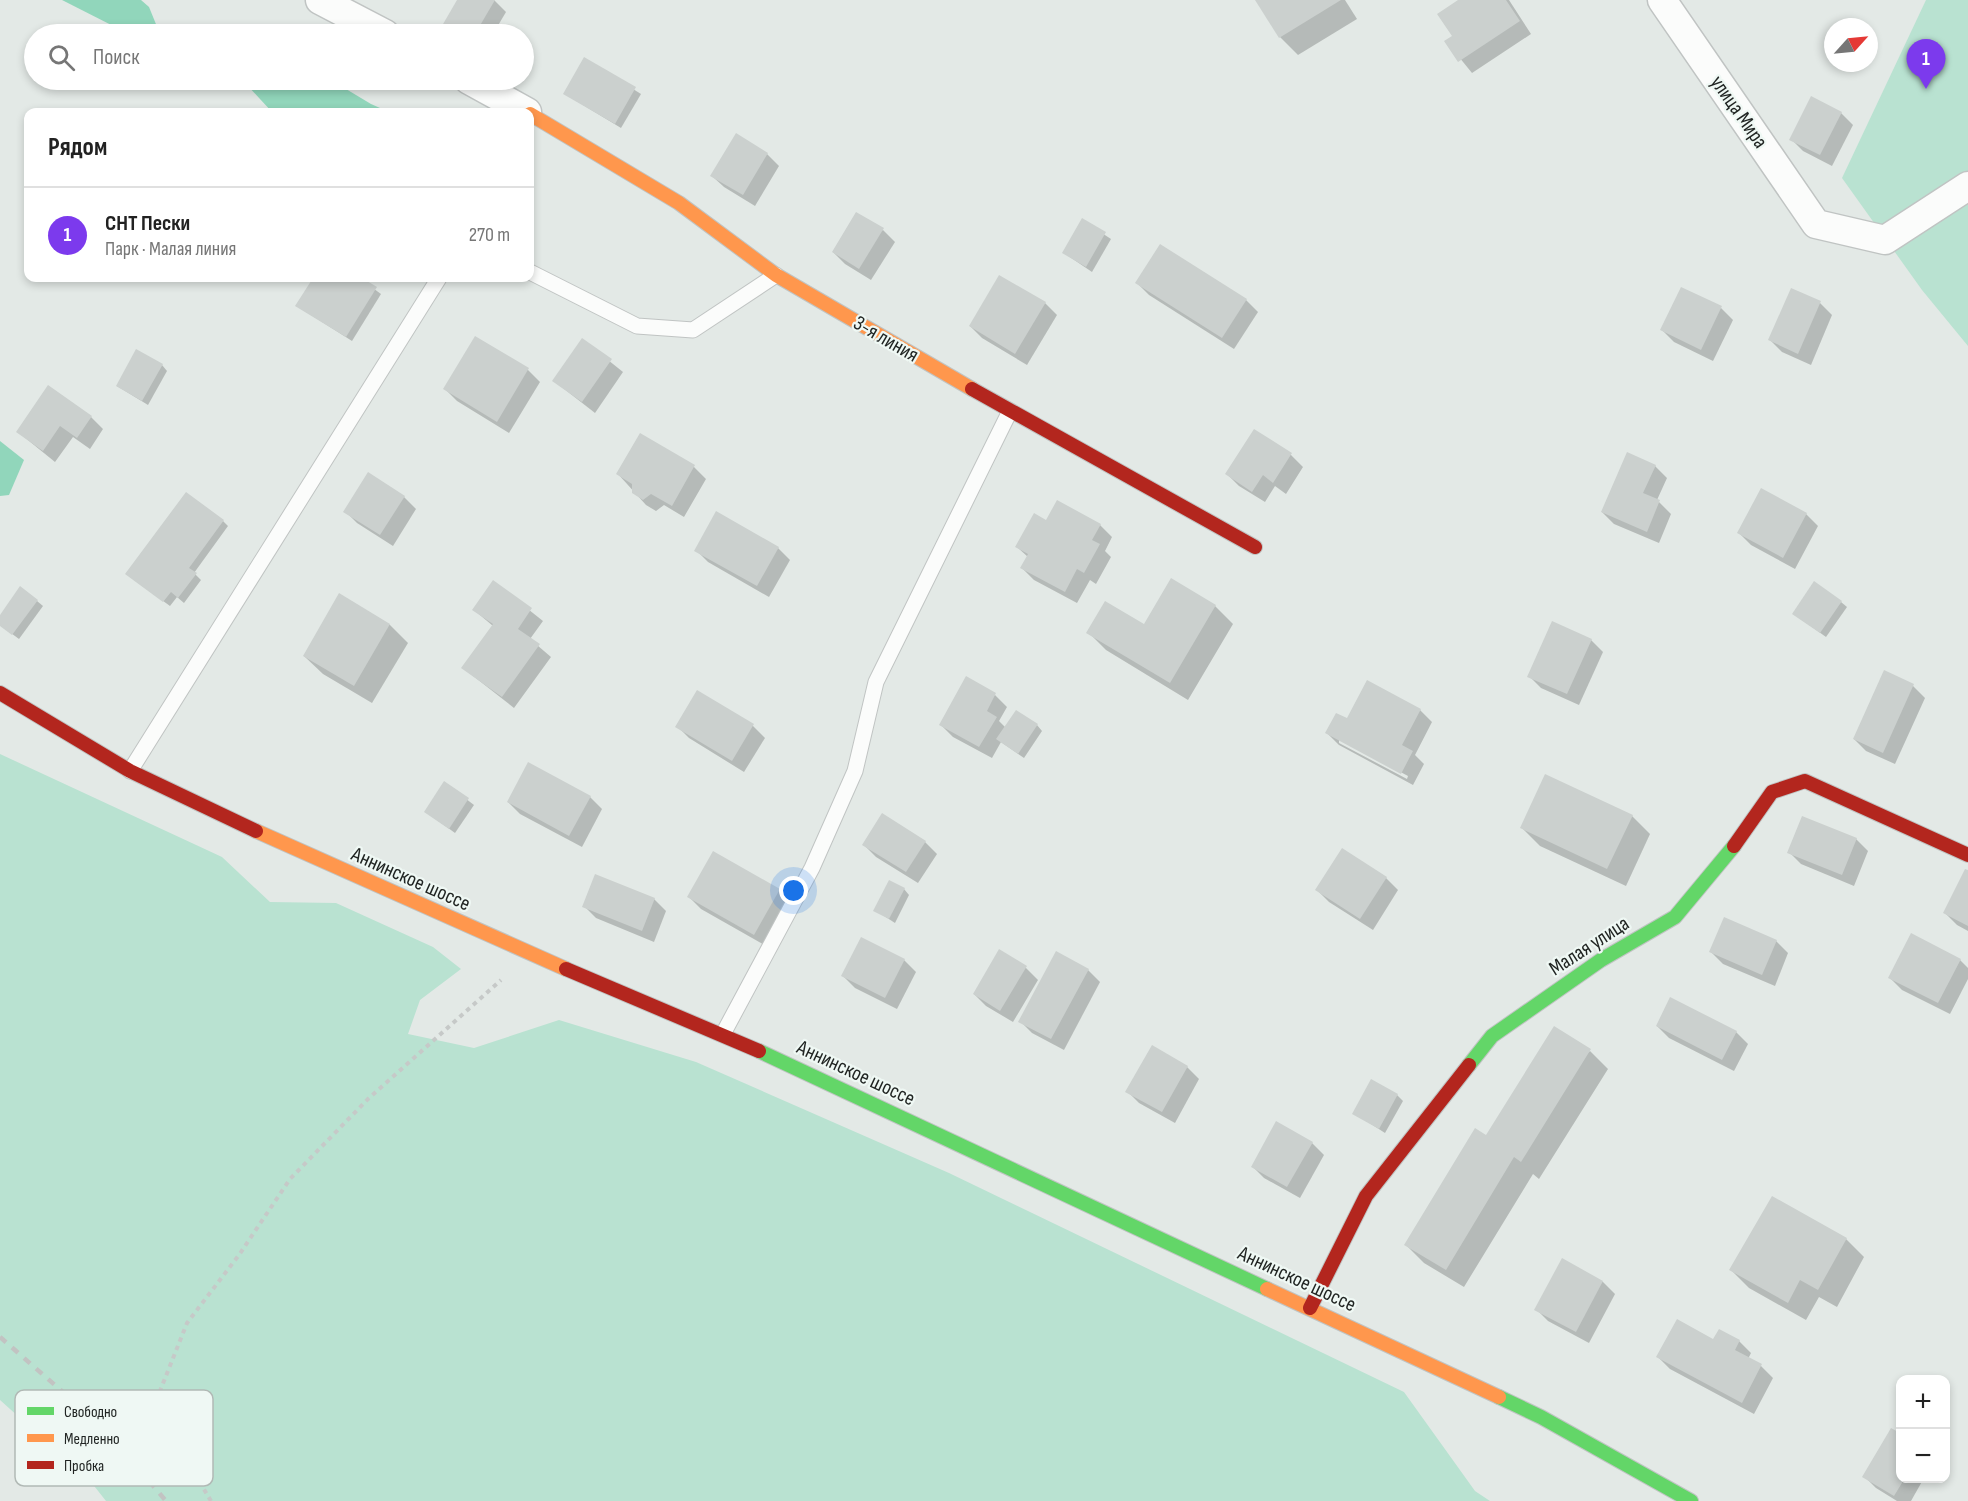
<!DOCTYPE html>
<html lang="ru">
<meta charset="utf-8">
<style>
:root{--surface:#fff;--page:#f2f2f2;--text:#222;--muted:#767676;--line:#e0e0e0;--accent:#7c3aed}
body{margin:0;font-family:"Sofia Sans Condensed",sans-serif;background:var(--page);color:var(--text)}
.controls{position:absolute;right:18px;bottom:18px;display:grid;overflow:hidden;border-radius:12px;box-shadow:0 3px 9px #0003}
.controls button{width:54px;height:54px;display:grid;place-items:center;padding:0;border:0;border-bottom:2px solid var(--line);background:var(--surface);color:var(--text);font:30px sans-serif}
.compass{position:absolute;left:1824px;top:18px;width:54px;height:54px;border-radius:50%;background:var(--surface);box-shadow:0 3px 9px #0003;rotate:63deg}
.you{position:absolute;left:794px;top:891px;width:21px;height:21px;margin:-15px;border:4px solid #fff;border-radius:50%;background:#1a73e8;box-shadow:0 0 0 9px #1a73e833}
.badge{display:grid;place-items:center;width:39px;height:39px;border-radius:50%;background:var(--accent);color:#fff;font-size:20px;font-weight:700}
.pin{position:absolute;translate:-50% -50px;filter:drop-shadow(0 2px 3px #0008)}
.pin::after{content:'';position:absolute;top:32px;width:21px;height:18px;background:inherit;clip-path:polygon(0 0,100% 0,50% 100%)}
.list{margin:0;padding:0;list-style:none}
h2{display:flex;justify-content:space-between;align-items:center;height:78px;margin:0;padding:0 24px;font-size:26px}
h2 small{font-size:20px;font-weight:400;color:var(--muted)}
.list li{display:grid;grid-template-columns:39px 1fr auto;gap:18px;align-items:center;box-sizing:border-box;height:96px;padding:0 24px;border-top:2px solid var(--line)}
.list b{display:block;font-size:22px;white-space:nowrap}
.list p{margin:0;font-size:20px;white-space:nowrap;color:var(--muted)}
.list em{font-size:20px;font-style:normal;color:var(--muted)}
.icon{flex:none;width:33px;height:33px;fill:none;stroke:currentColor;stroke-width:2;stroke-linecap:round;stroke-linejoin:round}
.map{position:relative;flex:none;width:1968px;height:1501px;overflow:hidden}
.search{position:absolute;background:var(--surface);box-shadow:0 3px 9px #0003;left:24px;top:24px;width:510px;height:66px;display:flex;align-items:center;gap:15px;box-sizing:border-box;padding:0 21px;border-radius:33px;color:var(--muted);font-size:22px}
.panel{position:absolute;background:var(--surface);box-shadow:0 3px 9px #0003;left:24px;top:108px;width:510px;height:174px;border-radius:12px}
.map>svg:first-child{display:block}
.green{fill:#b9e2d1}
.water{fill:#91d6bb}
.shadow{fill:#0003;fill-rule:evenodd}
.building{fill:#cbd0ce}
.lines{fill:none;stroke-linecap:round;stroke-linejoin:round}
.lane-casing{stroke:#c0c4c3;stroke-width:17}
.street-casing{stroke:#c0c4c3;stroke-width:31}
.fast-casing{stroke:#c0c4c3;stroke-width:16}
.slow-casing{stroke:#c0c4c3;stroke-width:16}
.jam-casing{stroke:#c0c4c3;stroke-width:16}
.path{stroke:#c6c9c8;stroke-width:4;stroke-dasharray:4.5 4.5;stroke-linecap:butt}
.lane{stroke:#fbfcfb;stroke-width:15}
.street{stroke:#fbfcfb;stroke-width:28}
.fast{stroke:#63d668;stroke-width:14}
.slow{stroke:#ff974d;stroke-width:14}
.jam{stroke:#b3261e;stroke-width:14}
.rail{stroke:#c2c3c2;stroke-width:4.5;stroke-dasharray:8 8;stroke-linecap:butt}
.labels{text-anchor:middle;dominant-baseline:central;stroke-width:4.5;stroke-linejoin:round;paint-order:stroke}
.street-label{font-size:21px;fill:#212523;stroke:#eff8f4}
.key{fill:#eff8f4;stroke:#b1b9b5;stroke-width:1.5}
.key-label{font-size:16px;fill:#212523}
</style>
<div class="map">
<svg width="1968" height="1501" viewBox="0 0 1968 1501">
<rect width="100%" height="100%" fill="#e3e9e6"/>
<g class="green">
<path d="M1926 0H1968V346L1922 290 1842 178Z"/>
<path d="M0 754 222 857 270 902 336 903 433 947 461 969 420 1000 408 1034 474 1048 559 1020 696 1062 949 1173 1404 1392 1475 1491 1490 1501H106L91 1482 0 1400Z"/>
</g>
<g class="water">
<path d="M62 0H141L149 7 160 34H129Z"/>
<path d="M248 80H331L371 104 389 112H272L247 85Z"/>
<path d="M0 441 24 460 9 495 0 496Z"/>
</g>
<g class="shadow">
<path d="M458 0H494L506 12 493 34H444L440 31Z"/>
<path d="M1257 0H1345L1357 19 1298 55 1280 37Z"/>
<path d="M1461 0H1509L1531 34 1472 73 1446 41 1454 36Z"/>
<path d="M585 59 641 94 621 128 565 94Z"/>
<path d="M1841 113 1853 125 1832 166 1803 151 1791 139Z"/>
<path d="M767 154 779 166 755 206 724 187 712 176Z"/>
<path d="M1082 220 1111 239 1092 272 1064 253Z"/>
<path d="M883 230 895 242 871 280 845 264 833 252Z"/>
<path d="M315 278H359L381 294 352 341 297 306Z"/>
<path d="M1137 283 1246 300 1258 312 1234 349 1149 295Z"/>
<path d="M1792 290 1820 303 1832 315 1811 365 1782 352 1770 340Z"/>
<path d="M1045 303 1057 315 1027 365 982 338 970 326Z"/>
<path d="M1721 308 1733 320 1713 361 1674 342 1662 330Z"/>
<path d="M475 338 528 370 540 382 509 433 457 401 445 389Z"/>
<path d="M583 340 623 372 595 413 554 381Z"/>
<path d="M162 365 167 371 148 405 117 386Z"/>
<path d="M49 387 91 417 103 429 90 449 73 437 55 462 18 432Z"/>
<path d="M1255 431 1291 455 1303 467 1286 494 1275 486 1265 502 1239 486 1227 474Z"/>
<path d="M640 435 694 467 706 479 684 517 664 505 656 511 646 505 618 474Z"/>
<path d="M1655 466 1667 478 1657 500 1671 514 1659 543 1614 524 1602 512Z"/>
<path d="M404 497 416 509 393 546 357 523 345 511Z"/>
<path d="M1806 514 1818 526 1795 569 1751 545 1739 533Z"/>
<path d="M223 521 228 526 194 573 201 580 184 603 177 597 170 606 133 579Z"/>
<path d="M1047 522 1100 525 1112 537 1105 551 1111 557 1096 584 1090 580 1077 603 1034 580 1022 568 1028 557 1017 547Z"/>
<path d="M778 548 790 560 769 597 708 562 696 550Z"/>
<path d="M1172 580 1215 606 1233 624 1188 700 1106 650 1088 632 1144 626Z"/>
<path d="M494 582 543 621 530 639 551 657 514 708 463 668 493 626 474 610Z"/>
<path d="M340 595 390 625 408 643 372 703 323 674 304 656Z"/>
<path d="M37 601 43 606 19 639 0 625V617Z"/>
<path d="M1841 602 1847 607 1826 637 1794 614Z"/>
<path d="M1591 640 1603 652 1579 705 1541 688 1529 676Z"/>
<path d="M1885 672 1913 686 1925 698 1895 764 1866 751 1854 739Z"/>
<path d="M1368 682 1420 710 1432 722 1415 755 1424 764 1413 785 1339 745 1327 733 1347 720ZM1339 739 1408 776 1407 779 1339 743Z"/>
<path d="M698 692 753 726 765 738 744 772 689 738 677 726Z"/>
<path d="M995 695 1007 707 999 721 1006 728 1037 725 1042 731 1024 758 1001 742 992 758 953 737 941 725Z"/>
<path d="M445 783 474 805 455 833 426 812Z"/>
<path d="M590 797 602 809 582 847 520 814 508 802Z"/>
<path d="M1632 816 1650 834 1626 886 1540 846 1522 828Z"/>
<path d="M1856 839 1868 851 1854 886 1801 864 1789 852Z"/>
<path d="M925 842 937 854 918 883 876 857 864 845Z"/>
<path d="M1968 872V931L1957 925 1945 913Z"/>
<path d="M1386 878 1398 890 1373 930 1329 902 1317 890Z"/>
<path d="M904 889 909 895 895 923 875 910Z"/>
<path d="M779 891 791 903 766 946 701 909 689 897Z"/>
<path d="M654 899 666 911 654 942 596 918 584 906Z"/>
<path d="M1776 941 1788 953 1775 986 1723 964 1711 952Z"/>
<path d="M1000 951 1026 968 1038 980 1013 1022 986 1006 974 994Z"/>
<path d="M904 960 916 972 897 1009 855 988 843 976Z"/>
<path d="M1960 960 1968 968V979L1950 1014 1902 990 1890 978Z"/>
<path d="M1088 970 1100 982 1064 1050 1032 1033 1020 1021Z"/>
<path d="M1657 1026 1736 1032 1748 1044 1734 1071 1669 1038Z"/>
<path d="M1590 1051 1608 1069 1539 1179 1533 1174 1464 1287 1424 1263 1406 1245 1487 1137Z"/>
<path d="M1187 1067 1199 1079 1175 1123 1139 1103 1127 1091Z"/>
<path d="M1397 1095 1403 1101 1385 1133 1354 1113Z"/>
<path d="M1312 1143 1324 1155 1300 1198 1264 1178 1252 1166Z"/>
<path d="M1772 1198 1846 1239 1864 1257 1837 1307 1819 1297 1806 1320 1749 1288 1731 1270Z"/>
<path d="M1562 1260 1603 1282 1615 1294 1589 1343 1548 1321 1536 1309Z"/>
<path d="M1719 1331 1739 1341 1751 1353 1748 1359 1761 1366 1773 1378 1754 1414 1670 1369 1658 1357 1714 1341Z"/>
<path d="M1891 1430 1900 1435V1478H1924L1911 1501H1897L1876 1488 1864 1476Z"/>
</g>
<g class="building">
<path d="M457 0H495L475 34H444L439 31Z"/>
<path d="M1255 0H1341L1279 38Z"/>
<path d="M1458 0H1506L1520 21 1458 62 1444 41 1452 36 1437 14Z"/>
<path d="M584 57 636 87 615 124 563 94Z"/>
<path d="M1811 96 1842 112 1820 155 1789 140Z"/>
<path d="M736 133 768 153 743 195 710 176Z"/>
<path d="M856 212 884 228 859 269 832 252Z"/>
<path d="M1082 218 1106 232 1086 267 1062 253Z"/>
<path d="M1160 244 1247 299 1222 338 1135 283Z"/>
<path d="M999 275 1046 302 1015 354 969 326Z"/>
<path d="M313 278H362L377 287 346 337 295 306Z"/>
<path d="M1681 287 1722 306 1701 350 1660 330Z"/>
<path d="M1791 288 1821 301 1798 354 1768 340Z"/>
<path d="M475 336 529 368 497 422 443 389Z"/>
<path d="M582 338 612 359 582 402 552 381Z"/>
<path d="M136 349 163 364 142 401 116 386Z"/>
<path d="M48 385 92 416 77 438 60 426 43 451 16 432Z"/>
<path d="M1254 429 1292 453 1273 483 1263 475 1252 492 1225 474Z"/>
<path d="M640 433 695 465 672 506 651 494 643 500 632 493V484L616 474Z"/>
<path d="M1627 452 1656 465 1643 493 1660 500 1647 532 1601 512Z"/>
<path d="M368 472 405 496 380 535 343 512Z"/>
<path d="M1761 488 1807 513 1783 558 1737 533Z"/>
<path d="M186 492 224 520 189 568 197 573 178 598 171 592 163 602 125 574Z"/>
<path d="M1057 500 1101 524 1092 540 1100 544 1084 573 1077 569 1065 592 1020 568 1028 554 1015 547 1034 513 1046 520Z"/>
<path d="M716 511 779 547 757 586 694 551Z"/>
<path d="M1171 578 1216 605 1170 683 1086 633 1105 601 1144 624Z"/>
<path d="M493 580 532 608 518 629 540 644 502 697 461 668 493 624 472 610Z"/>
<path d="M1814 581 1842 601 1820 633 1792 614Z"/>
<path d="M20 586 38 600 12 635 0 626V615Z"/>
<path d="M339 593 390 624 354 686 303 656Z"/>
<path d="M1552 621 1592 639 1567 694 1527 677Z"/>
<path d="M1884 670 1914 684 1883 753 1853 739Z"/>
<path d="M966 676 996 693 987 711 997 717 979 747 939 725Z"/>
<path d="M1367 680 1421 709 1402 745 1413 751 1401 774 1325 733 1336 713 1347 718Z"/>
<path d="M697 690 754 724 732 761 675 727Z"/>
<path d="M1016 710 1038 724 1018 754 996 739Z"/>
<path d="M528 762 591 796 569 836 507 802Z"/>
<path d="M1545 774 1633 815 1607 869 1520 828Z"/>
<path d="M444 781 469 798 449 829 424 812Z"/>
<path d="M882 813 926 841 906 872 862 845Z"/>
<path d="M1802 816 1857 838 1842 875 1787 853Z"/>
<path d="M1342 848 1387 877 1360 919 1315 890Z"/>
<path d="M713 851 780 889 754 935 687 897Z"/>
<path d="M1965 869 1968 870V926L1943 913Z"/>
<path d="M595 874 655 898 642 931 582 907Z"/>
<path d="M889 880 905 888 889 919 873 911Z"/>
<path d="M1724 917 1777 940 1762 975 1709 952Z"/>
<path d="M1911 933 1961 959 1938 1003 1888 978Z"/>
<path d="M861 937 905 959 885 998 841 976Z"/>
<path d="M999 949 1027 966 1000 1011 973 994Z"/>
<path d="M1056 951 1089 969 1051 1039 1018 1022Z"/>
<path d="M1670 997 1737 1031 1722 1060 1656 1026Z"/>
<path d="M1554 1026 1591 1049 1521 1162 1514 1157 1446 1270 1404 1245 1475 1128 1486 1135Z"/>
<path d="M1152 1045 1188 1066 1162 1112 1125 1092Z"/>
<path d="M1371 1079 1398 1094 1379 1129 1352 1114Z"/>
<path d="M1276 1121 1313 1142 1287 1187 1251 1167Z"/>
<path d="M1772 1196 1847 1238 1818 1290 1800 1280 1788 1303 1729 1270Z"/>
<path d="M1562 1258 1603 1281 1576 1332 1534 1310Z"/>
<path d="M1677 1319 1713 1339 1719 1329 1740 1340 1735 1350 1762 1364 1742 1403 1656 1357Z"/>
<path d="M1891 1428 1900 1433V1478H1905L1894 1496 1862 1477Z"/>
</g>
<g class="lines">
<g class="lane-casing">
<g id="lane">
<path d="M530 272 637 326 693 330 776 275"/>
<path d="M130 771 439 278"/>
<path d="M723 1034 812 868 855 771 876 682 1010 411"/>
</g>
</g>
<g class="street-casing">
<g id="street">
<path d="M320 0 385 34"/>
<path d="M1662 0 1816 224 1885 240 1968 186"/>
<path d="M469 80 527 112"/>
</g>
</g>
<g class="fast-casing">
<g id="fast">
<path d="M759 1051 1267 1289"/>
<path d="M1469 1065 1492 1036 1601 960 1675 917 1734 846"/>
<path d="M1499 1397 1541 1417 1691 1501"/>
</g>
</g>
<g class="slow-casing">
<g id="slow">
<path d="M530 114 679 203 776 275 972 389"/>
<path d="M256 831 566 969"/>
<path d="M1267 1289 1499 1397"/>
</g>
</g>
<g class="jam-casing">
<g id="jam">
<path d="M972 389 1255 547"/>
<path d="M0 693 130 771 256 831"/>
<path d="M1734 846 1772 792 1805 781 1968 855"/>
<path d="M566 969 759 1051"/>
<path d="M1310 1308 1366 1196 1469 1065"/>
</g>
</g>
<path class="path" d="M211 1501 154 1406 187 1323 239 1255 290 1179 369 1098 501 980"/>
<use href="#lane" class="lane"/>
<use href="#street" class="street"/>
<use href="#fast" class="fast"/>
<use href="#slow" class="slow"/>
<use href="#jam" class="jam"/>
<path class="rail" d="M0 1337 104 1428 166 1501"/>
</g>
<g class="labels">
<g class="street-label">
<text transform="translate(1739 112) rotate(55)">улица Мира</text>
<text transform="translate(886 339) rotate(30)">3-я линия</text>
<text transform="translate(411 879) rotate(24)">Аннинское шоссе</text>
<text transform="translate(1589 946) rotate(-33)">Малая улица</text>
<text transform="translate(856 1073) rotate(25)">Аннинское шоссе</text>
<text transform="translate(1297 1279) rotate(25)">Аннинское шоссе</text>
</g>
</g>
<rect x="15" y="1390" width="198" height="96" rx="9" class="key"/>
<rect x="27" y="1407" width="27" height="8" fill="#63d668"/>
<rect x="27" y="1434" width="27" height="8" fill="#ff974d"/>
<rect x="27" y="1461" width="27" height="8" fill="#b3261e"/>
<g class="key-label">
<text x="64" y="1417">Свободно</text>
<text x="64" y="1444">Медленно</text>
<text x="64" y="1471">Пробка</text>
</g>
</svg>
<div class="controls">
<button>+</button>
<button>−</button>
</div>
<svg class="compass" viewBox="-18 -18 36 36"><path d="M0-13l5 13h-10z" fill="#e53935"/><path d="M0 13l5-13h-10z" fill="#767676"/></svg>
<div class="you"></div>
<div class="pin badge" style="left:1926px;top:89px">1</div>
<div class="search"><svg class="icon" aria-label="search" viewBox="0 0 24 24"><circle cx="10" cy="10" r="6"/><path d="M15 15l6 6"/></svg>Поиск</div>
<section class="panel">
<h2>Рядом<small></small></h2>
<ul class="list">
<li><span class="badge">1</span><div><b>СНТ Пески</b><p>Парк · Малая линия</p></div><em>270 m</em></li>
</ul>
</section>
</div>
